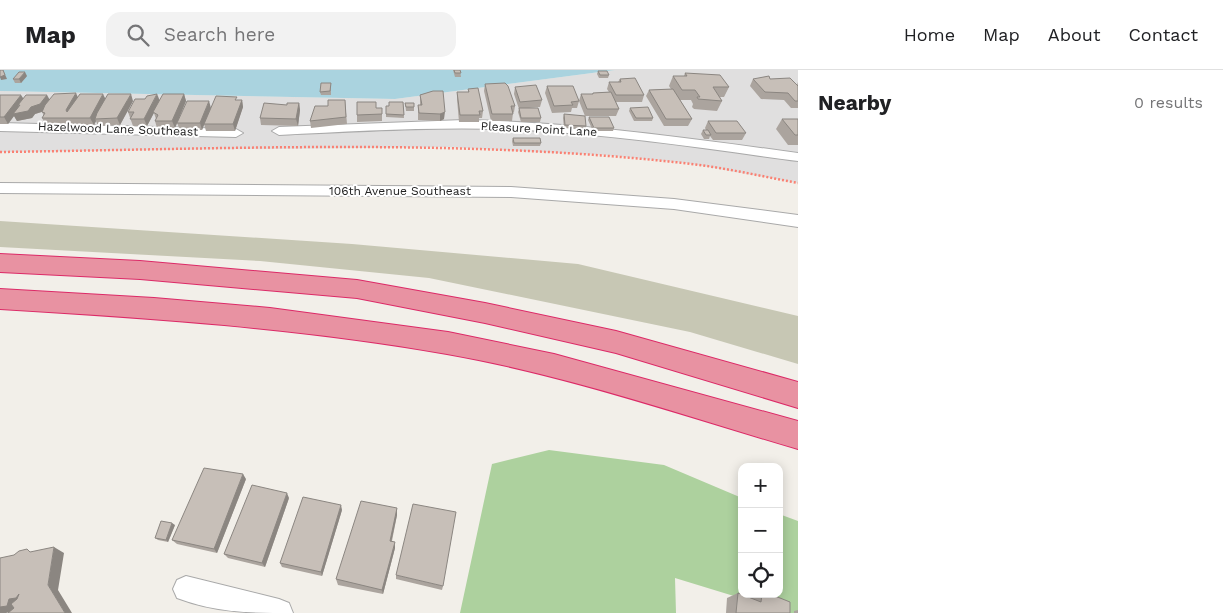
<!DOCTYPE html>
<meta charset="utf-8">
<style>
:root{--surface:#fff;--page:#f2f2f2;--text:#202124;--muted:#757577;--line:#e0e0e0}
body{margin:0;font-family:"Work Sans",sans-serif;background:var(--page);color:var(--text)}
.controls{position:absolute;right:15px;bottom:15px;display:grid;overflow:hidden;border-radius:10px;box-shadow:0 2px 12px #0003}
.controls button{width:45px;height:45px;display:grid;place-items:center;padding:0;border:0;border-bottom:1px solid var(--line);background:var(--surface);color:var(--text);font:25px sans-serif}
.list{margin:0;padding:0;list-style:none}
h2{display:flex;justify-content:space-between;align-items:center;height:65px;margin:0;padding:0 20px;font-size:21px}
h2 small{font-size:16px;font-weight:400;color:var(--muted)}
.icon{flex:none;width:28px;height:28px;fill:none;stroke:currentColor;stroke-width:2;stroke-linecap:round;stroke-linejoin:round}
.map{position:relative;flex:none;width:798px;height:543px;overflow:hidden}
header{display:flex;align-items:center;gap:30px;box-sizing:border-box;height:70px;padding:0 25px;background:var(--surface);border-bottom:1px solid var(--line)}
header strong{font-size:24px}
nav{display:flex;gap:28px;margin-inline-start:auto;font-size:18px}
.search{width:350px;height:45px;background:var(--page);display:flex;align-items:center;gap:12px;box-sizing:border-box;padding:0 18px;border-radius:15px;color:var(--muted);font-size:19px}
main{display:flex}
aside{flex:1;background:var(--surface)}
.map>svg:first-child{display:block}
.residential{fill:#e0dfdf}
.construction{fill:#c7c7b4}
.forest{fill:#add19e}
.water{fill:#aad3df}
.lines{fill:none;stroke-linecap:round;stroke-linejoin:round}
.street-casing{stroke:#a9a9a9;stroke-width:2}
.highway-casing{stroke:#dc2a67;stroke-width:2}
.path{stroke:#fa8072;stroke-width:2.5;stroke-dasharray:2 2;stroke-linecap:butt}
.street{fill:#fff;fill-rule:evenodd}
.highway{fill:#e892a2;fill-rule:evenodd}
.wall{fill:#aba49e}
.shaded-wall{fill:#8b8681}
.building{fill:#c7bfb8;stroke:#8b8681}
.labels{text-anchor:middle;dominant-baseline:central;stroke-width:4;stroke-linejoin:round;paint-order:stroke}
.far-street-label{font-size:12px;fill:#222;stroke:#fff}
</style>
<header>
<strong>Map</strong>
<div class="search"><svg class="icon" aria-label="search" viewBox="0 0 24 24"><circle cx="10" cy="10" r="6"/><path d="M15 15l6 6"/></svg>Search here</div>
<nav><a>Home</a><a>Map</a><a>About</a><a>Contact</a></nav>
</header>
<main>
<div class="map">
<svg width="798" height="543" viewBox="0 0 798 543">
<rect width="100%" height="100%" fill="#f2efe9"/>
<path class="residential" d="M615 0H798V113L686 93 604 85 445 77 0 82V21L395 29Z"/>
<path class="construction" d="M0 151 352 174 578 194 798 246V294L690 262 429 208 260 191 0 177Z"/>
<path class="forest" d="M549 380 664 395 742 428V524H779V444L798 451V543H789L675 508 676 543H460L492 394Z"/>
<path class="water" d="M0 0H615L395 29 0 21Z"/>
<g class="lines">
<g class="street-casing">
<g id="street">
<path d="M464 50C576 52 687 68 798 83V91C708 79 617 65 526 60 444 56 361 61 279 65L272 61 279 57Z"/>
<path d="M0 53 236 59 243 63 236 67 0 61Z"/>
<path d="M0 113 511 117 674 129 798 145V157L674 139 511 127 0 123Z"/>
<path d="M186 506 279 529 289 533 293 543C251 543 217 543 177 528L173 519 177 510Z"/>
</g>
</g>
<g class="highway-casing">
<g id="highway">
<path d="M0 184 140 191 357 210 485 233 616 261 798 312V338L616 283 485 253 357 228 140 209 0 202Z"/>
<path d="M0 219 154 228 270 238 448 262 554 284 798 351V379C682 345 566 305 447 284 299 258 150 248 0 239Z"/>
</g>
</g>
<path class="path" d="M0 82C228 79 457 68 683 93 722 97 760 106 798 113"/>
<use href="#street" class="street"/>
<use href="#highway" class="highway"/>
</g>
<g class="wall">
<path d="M453 0H460L461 7H455Z"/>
<path d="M598 1 609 5 608 8H599L597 4Z"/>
<path d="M685 3 729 17 724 27H720L722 31 717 41 694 39 692 37 693 34 691 30H680L692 49 688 56H664L646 26 649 20 671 19 669 16 673 6H684Z"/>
<path d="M27 6 21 13H15L13 9Z"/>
<path d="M620 9 644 25 642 32H616L619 39 616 46H585L579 31 581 24H592L593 23 609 22 607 19 609 12H618Z"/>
<path d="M753 9H770L797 15 798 12V38H791L784 30 761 29 750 16Z"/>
<path d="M331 13V25H321L320 22Z"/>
<path d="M485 14 515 36 514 42 513 43 512 51H491L484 21Z"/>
<path d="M547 16 579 31 577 38H572L571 42 552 43 545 23Z"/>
<path d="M515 17 542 30 540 37 529 38 541 48 540 52H521L518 42 519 39 514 24Z"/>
<path d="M468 19 483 41 482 48H479V52H459L457 29V22H468Z"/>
<path d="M433 21 444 49 440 51 418 50V35H420V25Z"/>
<path d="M184 24 186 31 175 58H157L155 51 156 49 154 43 147 56H133L128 42 160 31Z"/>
<path d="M0 25 23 28 49 30 78 27 133 31 120 55 98 56 96 51 94 55H46L42 48 44 46 42 42 35 44 32 48 17 51 14 46 8 54H0Z"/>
<path d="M238 30H242L243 37 235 61H206L204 54 202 60H180L177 53 211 38 206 51Z"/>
<path d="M345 30 347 54 311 58 310 51 328 36Z"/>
<path d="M403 32 404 48 386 47V36H389Z"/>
<path d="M299 33 300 40 298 56 261 55 260 48 287 35Z"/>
<path d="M405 33H414V41H406Z"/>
<path d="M376 38H382V51L357 52V45Z"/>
<path d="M630 38 653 48 652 51H634L629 41Z"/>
<path d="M564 44 586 56 585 60 564 58 563 48Z"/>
<path d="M589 47 614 58 613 61H593L588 50Z"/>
<path d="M782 49H798V75H788L776 59Z"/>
<path d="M708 51 746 63 742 70H713L710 66 709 69H704L701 64 703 60H706L705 58Z"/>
<path d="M513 68 541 73 540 76H513L512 71Z"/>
<path d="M246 409 217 483 177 474 172 470Z"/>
<path d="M289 428 265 497 228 488 224 484Z"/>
<path d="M397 438V445L392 471 395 478 383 524 338 515 336 509Z"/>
<path d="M342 440 322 506 282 497 280 493Z"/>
<path d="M175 455 168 472 158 470 155 468Z"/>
<path d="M396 505 443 516 442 520 396 509Z"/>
<path d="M738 523 751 528V526L756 524H770L790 543H726L727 528Z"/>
<path d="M798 540V543H794V541Z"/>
</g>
<g class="shaded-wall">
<path d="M3 0 7 9 1 10 0 7Z"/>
<path d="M25 2 27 6 21 13 19 9Z"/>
<path d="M76 23 79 30 69 47 70 49 66 40Z"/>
<path d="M103 24 106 30 95 49 96 51 94 55 90 48Z"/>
<path d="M131 24 133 31 120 55 117 48Z"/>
<path d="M157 24 160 31 147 56 144 49Z"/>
<path d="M184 24 186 31 175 58 172 51Z"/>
<path d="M21 25 25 31 20 35H18L20 38 47 25 51 32 44 41 35 44 32 48 17 51 14 46 8 54 4 47Z"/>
<path d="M242 30 243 37 235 61 233 54Z"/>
<path d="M209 31 211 38 202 60 200 53Z"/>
<path d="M299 33 300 40 298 56 296 49Z"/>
<path d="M445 42 444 49 440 51V44Z"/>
<path d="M243 404 246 409 217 483 214 479Z"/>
<path d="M287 423 289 428 265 497 262 493Z"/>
<path d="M341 435 342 440 322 506 321 502Z"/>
<path d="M397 438V445L390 477V471Z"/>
<path d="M172 453 175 455 168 472 166 470Z"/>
<path d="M395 472V478L383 524 382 520Z"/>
<path d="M54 477 64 483 58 520 72 543H65L48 515Z"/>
<path d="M19 524V540L6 543H0V536L9 529Z"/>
</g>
<g class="building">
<path d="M0 0H3L5 5 0 7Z"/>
<path d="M454 0H460L461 3H455Z"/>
<path d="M598 1H607L609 5H600Z"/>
<path d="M19 2H25L19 9H13Z"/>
<path d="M685 3 720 5 729 17H713L722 31 698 29 697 27H700L695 20H682L673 6H687Z"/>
<path d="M769 6 770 9 790 8 798 16V31H795L788 23 765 22 753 9Z"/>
<path d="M635 8 644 25H616L609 12H621L620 9Z"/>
<path d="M321 13H331L330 21 320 22Z"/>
<path d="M505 13 508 16 515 36H511L513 44H492L485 14Z"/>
<path d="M536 15 542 30 520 32 515 17Z"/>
<path d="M547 16H573L579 31 571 32 573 35 554 36Z"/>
<path d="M478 18 483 41H479L480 45H460L457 22H469L468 19Z"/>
<path d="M673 19 692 49H666L649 20Z"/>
<path d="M433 21H443L445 42 440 44 419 43 418 35H422L420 25Z"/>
<path d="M611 22 619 39H587L581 24H593V23Z"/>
<path d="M76 23 66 40 67 42 80 24H103L90 48H42L45 43 42 42 45 35 54 24Z"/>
<path d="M108 24H131L117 48 95 49 97 43Z"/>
<path d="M157 24 144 49H130L134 42H128L135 29H145L147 26Z"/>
<path d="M163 24H184L172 51H155L158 45 153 42Z"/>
<path d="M0 25H21L4 47H0Z"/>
<path d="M26 25H47L40 34 31 37 28 41 13 44 20 35H18Z"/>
<path d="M216 26 237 27 235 30H242L233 54H204Z"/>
<path d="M328 30H345L346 47 310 51 315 36H328Z"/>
<path d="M187 31H209L200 53H177Z"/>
<path d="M357 32H376V38H382V44L357 45Z"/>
<path d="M389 32H403L404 45 386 44V36H389Z"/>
<path d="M264 33 287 35V33H299L296 49 260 48Z"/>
<path d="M405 33H414V37H406Z"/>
<path d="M648 37 653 48H636L630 38Z"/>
<path d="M519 38H538L541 48H521Z"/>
<path d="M564 44 585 46 586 56 565 55Z"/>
<path d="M589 47H609L614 58H594Z"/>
<path d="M782 49H798V65H795Z"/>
<path d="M708 51H737L746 63H716Z"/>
<path d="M703 60H708L711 65H706Z"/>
<path d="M513 68H540L541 73H514Z"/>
<path d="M204 398 243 404 214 479 172 470Z"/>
<path d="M252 415 287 423 262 493 224 484Z"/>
<path d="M303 427 341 435 321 502 280 493Z"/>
<path d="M361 431 397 438 390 471 395 472 382 520 336 509Z"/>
<path d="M413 434 456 442 443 516 396 505Z"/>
<path d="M161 451 172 453 166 470 155 468Z"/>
<path d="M54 477 48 515 65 543H8L14 538 11 534 17 529 19 524 16 528 9 529 7 536 0 537V488L14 485 19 481 27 479 30 482Z"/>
<path d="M738 523 761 532 762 524H770L790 532V543H736Z"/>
</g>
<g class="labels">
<g class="far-street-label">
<text transform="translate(118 59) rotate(2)">Hazelwood Lane Southeast</text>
<text transform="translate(539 59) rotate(3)">Pleasure Point Lane</text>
<text x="400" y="121">106th Avenue Southeast</text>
</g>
</g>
</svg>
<div class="controls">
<button>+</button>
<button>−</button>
<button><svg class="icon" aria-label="locate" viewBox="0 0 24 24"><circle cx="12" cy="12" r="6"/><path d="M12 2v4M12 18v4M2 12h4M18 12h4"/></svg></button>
</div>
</div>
<aside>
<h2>Nearby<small>0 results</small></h2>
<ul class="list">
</ul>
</aside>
</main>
